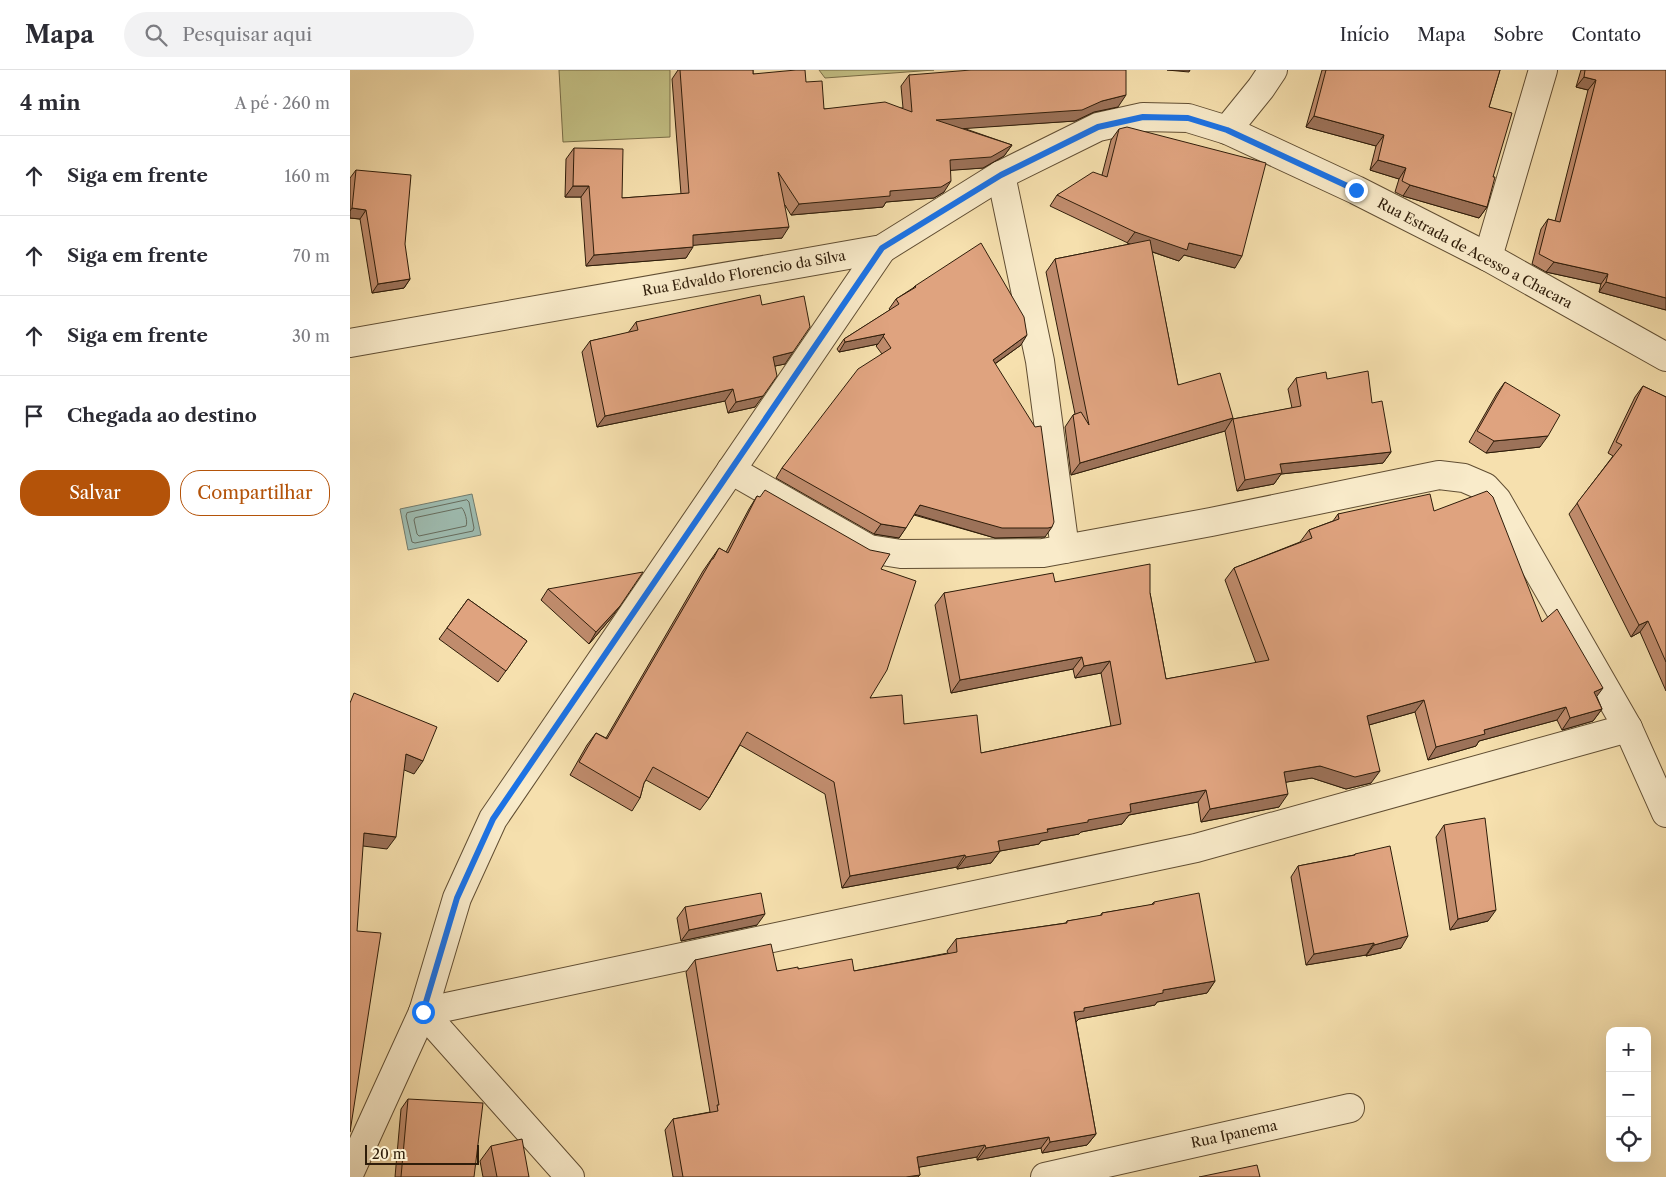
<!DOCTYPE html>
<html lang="pt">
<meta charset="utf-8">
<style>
:root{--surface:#fff;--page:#f2f2f3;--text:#2b2b33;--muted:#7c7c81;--line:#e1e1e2;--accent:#b45309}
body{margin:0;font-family:"Libre Caslon Text",serif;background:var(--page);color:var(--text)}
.controls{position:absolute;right:15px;bottom:15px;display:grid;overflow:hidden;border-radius:10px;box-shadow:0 5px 20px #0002}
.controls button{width:45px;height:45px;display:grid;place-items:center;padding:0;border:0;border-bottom:1px solid var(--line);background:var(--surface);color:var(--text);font:25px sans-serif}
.scale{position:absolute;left:15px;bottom:12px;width:114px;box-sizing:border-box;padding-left:5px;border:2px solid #2f1d0a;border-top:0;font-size:14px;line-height:18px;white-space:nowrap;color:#2f1d0a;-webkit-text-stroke:4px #f9ebca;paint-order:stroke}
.stop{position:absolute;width:15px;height:15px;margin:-11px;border:4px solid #1a73e8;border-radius:50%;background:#fff}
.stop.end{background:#1a73e8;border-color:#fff;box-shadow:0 1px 5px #0008}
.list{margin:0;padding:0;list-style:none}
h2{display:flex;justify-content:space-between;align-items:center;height:65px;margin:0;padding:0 20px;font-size:21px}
h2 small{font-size:16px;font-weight:400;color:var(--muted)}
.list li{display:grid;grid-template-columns:32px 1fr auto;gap:15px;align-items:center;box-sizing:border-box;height:80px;padding:0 20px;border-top:1px solid var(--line)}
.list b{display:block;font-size:19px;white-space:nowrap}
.list em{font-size:16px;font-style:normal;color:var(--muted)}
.actions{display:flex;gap:10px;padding:15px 20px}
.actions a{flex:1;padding:11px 0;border:1px solid var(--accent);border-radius:20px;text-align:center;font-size:18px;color:var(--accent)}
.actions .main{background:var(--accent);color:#fff}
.icon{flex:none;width:28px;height:28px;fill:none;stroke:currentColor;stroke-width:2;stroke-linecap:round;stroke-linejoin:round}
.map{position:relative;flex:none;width:1316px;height:1107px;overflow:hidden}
header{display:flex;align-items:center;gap:30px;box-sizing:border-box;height:70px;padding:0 25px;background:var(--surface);border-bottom:1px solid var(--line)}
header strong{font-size:24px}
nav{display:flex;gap:28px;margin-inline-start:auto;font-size:18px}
.search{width:350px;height:45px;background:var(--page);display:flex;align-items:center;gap:12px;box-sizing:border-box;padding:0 18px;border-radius:28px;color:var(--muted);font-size:19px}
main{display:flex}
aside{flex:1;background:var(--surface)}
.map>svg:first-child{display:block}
.green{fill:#c3c085;stroke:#796e48}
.water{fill:#9ebcb1;stroke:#727c6e}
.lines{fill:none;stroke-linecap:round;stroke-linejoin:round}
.shore{stroke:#666c5e;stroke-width:1}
.minor-casing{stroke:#614e33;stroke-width:30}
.minor{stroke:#f9ebca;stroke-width:28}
.wall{fill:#c08c6d;stroke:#2f1d0a}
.shaded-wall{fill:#9c7259;stroke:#2f1d0a}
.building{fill:#dfa37f;stroke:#2f1d0a}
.route{stroke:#1a73e8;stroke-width:6}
.labels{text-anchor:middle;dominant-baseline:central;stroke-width:4;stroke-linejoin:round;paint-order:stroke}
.street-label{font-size:14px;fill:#2f1d0a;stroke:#f9ebca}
</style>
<header>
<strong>Mapa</strong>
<div class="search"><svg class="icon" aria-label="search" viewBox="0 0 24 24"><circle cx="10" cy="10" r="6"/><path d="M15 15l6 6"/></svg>Pesquisar aqui</div>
<nav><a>Início</a><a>Mapa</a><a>Sobre</a><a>Contato</a></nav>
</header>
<main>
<aside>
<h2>4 min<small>A pé · 260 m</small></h2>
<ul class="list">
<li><svg class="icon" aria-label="ahead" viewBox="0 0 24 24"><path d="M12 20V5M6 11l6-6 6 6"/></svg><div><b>Siga em frente</b></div><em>160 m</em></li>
<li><svg class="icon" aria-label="ahead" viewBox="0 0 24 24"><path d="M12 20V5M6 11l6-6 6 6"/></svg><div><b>Siga em frente</b></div><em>70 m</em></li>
<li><svg class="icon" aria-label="ahead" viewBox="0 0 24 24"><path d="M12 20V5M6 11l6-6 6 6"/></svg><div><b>Siga em frente</b></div><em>30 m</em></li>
<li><svg class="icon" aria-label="arrive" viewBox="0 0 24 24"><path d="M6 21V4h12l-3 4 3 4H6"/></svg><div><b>Chegada ao destino</b></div></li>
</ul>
<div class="actions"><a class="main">Salvar</a><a>Compartilhar</a></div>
</aside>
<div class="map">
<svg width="1316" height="1107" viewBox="0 0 1316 1107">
<rect width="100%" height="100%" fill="#f6e0ae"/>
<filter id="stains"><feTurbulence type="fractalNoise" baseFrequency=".004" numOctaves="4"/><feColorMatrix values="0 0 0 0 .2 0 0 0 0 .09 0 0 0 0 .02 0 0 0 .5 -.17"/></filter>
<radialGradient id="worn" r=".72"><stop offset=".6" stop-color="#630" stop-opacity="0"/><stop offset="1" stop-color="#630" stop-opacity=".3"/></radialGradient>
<g class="green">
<path d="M209 0H320V67L213 72Z"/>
<path d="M469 0H584L475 8Z"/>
</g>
<path class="water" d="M122 424 131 465 58 480 50 439Z"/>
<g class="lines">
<g class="shore">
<path d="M117 430 119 432 124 458 123 461 65 473 62 472 56 446 57 443Z"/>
<path d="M112 438C115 441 118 452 116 456L69 466 67 464 64 450 65 448Z"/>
</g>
<g class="minor-casing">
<g id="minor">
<path d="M877 60 911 18 923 0"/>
<path d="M651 105 690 291 715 479"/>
<path d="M1138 187 1193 0"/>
<path d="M0 273 532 179 651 105 748 57 793 47 838 48 877 60 1006 120 1138 187 1316 287"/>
<path d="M381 400 519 479 551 484 693 483 861 452 1089 405 1114 408 1135 417 1147 430 1278 658 1316 743"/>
<path d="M73 942 846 778 1278 658"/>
<path d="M73 942 220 1107"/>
<path d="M0 1102 73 942 107 828 143 749 532 179"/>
<path d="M695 1107 1000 1038"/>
</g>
</g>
<use href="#minor" class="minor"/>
</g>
<g class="wall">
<path d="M328 0H403V4L456 12 474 39 553 38 551 16 559 5 768 37 744 42 725 51 613 58 662 75 654 86 633 98 601 100 594 122 584 128 536 132 533 137 441 145 435 135 432 168 343 175 336 188 236 196 231 127H215L216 89 224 78 272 128 331 124 322 9Z"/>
<path d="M972 0H1150L1139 37 1143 107 1137 137 1129 148 1053 126 1045 122 1049 109 1020 100 1026 76 956 57Z"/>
<path d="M1231 0H1316V240L1249 222 1251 214 1196 202 1182 194 1191 159 1198 149 1205 151 1238 20 1226 17Z"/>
<path d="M769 59 885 198 834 185 829 191 802 182 828 315 883 349 942 338 938 319 946 308 977 309 1022 333 1041 382 1033 393 931 404 924 414 887 421 875 361 721 405 715 357 723 345 725 344 696 202 705 189 780 174 700 136 707 125 752 105 761 70Z"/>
<path d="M6 100 60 209 54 218 22 223 10 149 0 148V108Z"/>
<path d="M565 216 671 275 645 294 695 467H692L645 468 564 445 549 468 524 464 426 408 432 398 532 284 526 276 528 274 489 282 487 279 494 269 540 240 539 239 546 229 563 218Z"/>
<path d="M412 235 435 294 425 296 405 337 378 343 375 331 247 357 232 282 240 271 278 263 286 252Z"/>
<path d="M1155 312 1190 377 1136 383 1119 372 1147 323Z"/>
<path d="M1293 316 1316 327V621L1290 562 1281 567 1219 444 1263 386 1258 383 1285 327Z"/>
<path d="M407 426 531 499 520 628 554 654 631 683 761 656 751 603 725 608 723 599 601 623 585 535 594 523 705 512 800 523 816 609 906 593 875 510 884 498 950 472 959 460 983 451 988 444 1084 441 1192 552 1247 627 1252 639 1243 651 1212 660 1207 650 1129 671 1126 676 1078 690 1065 642 1019 655 1021 713 996 719 962 708 936 712 929 737 851 752 848 732 779 745 772 754 731 762 729 764 691 771 689 774 650 781 641 793 607 799V797L492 818 475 724 390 675 359 728 350 740 296 710 294 713 290 728 282 741 220 705 237 675 246 663 256 668 353 501 369 478 376 482 399 439Z"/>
<path d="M198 519 262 547 239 574 191 530Z"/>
<path d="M118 529 177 571 148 612 89 569Z"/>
<path d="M1094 755 1138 851 1100 860 1086 767Z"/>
<path d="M1005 784 1051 878 1016 886V885L956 895 941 807 948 796 1004 785Z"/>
<path d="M804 832 865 911 857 923 807 932 805 935 729 949 726 952 746 1064 737 1075 692 1083 691 1078 627 1090V1087L569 1097 570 1105 568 1107H323L315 1060 323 1049 360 1042 336 902 345 890 427 901 448 899 504 901 598 883 597 881 606 869 716 853 717 851 750 846 752 843 801 835Z"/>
<path d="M335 837 407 855 331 871 327 848Z"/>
<path d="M58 1029 124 1107H45L51 1039Z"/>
<path d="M141 1076 179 1107H133L130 1091Z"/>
</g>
<g class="shaded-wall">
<path d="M817 0H840L839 2Z"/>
<path d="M1234 7 1246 10 1238 20 1226 17Z"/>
<path d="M776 25 768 37 744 42 725 51 579 61 586 50 752 31Z"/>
<path d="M964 46 1034 65 1026 76 956 57Z"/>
<path d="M662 75 654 86 633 98 592 101 600 90Z"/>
<path d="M1028 90 1056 98 1049 109 1020 100Z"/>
<path d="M601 111 594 122 584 128 536 132 533 137 441 145 449 134 540 121Z"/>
<path d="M1060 115 1137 137 1129 148 1053 126Z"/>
<path d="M223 116H239L231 127H215Z"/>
<path d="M2 138 16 140 10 149 0 148V141Z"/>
<path d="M439 157 432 168 335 176 343 165Z"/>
<path d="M785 162 839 173 892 186 885 198 834 185 829 191 777 173Z"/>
<path d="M343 177 336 188 236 196 244 185Z"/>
<path d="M1204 192 1258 204 1251 214 1196 202Z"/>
<path d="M60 209 54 218 22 223 28 214Z"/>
<path d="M1256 212 1316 228V240L1249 222Z"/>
<path d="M535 264 528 274 489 282 495 272Z"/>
<path d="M677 265 671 275 636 300 643 290Z"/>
<path d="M443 282 435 294 415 298 423 287Z"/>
<path d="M383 319 375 331 247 357 255 346Z"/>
<path d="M413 326 405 337 378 343 386 332Z"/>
<path d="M883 348 875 361 721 405 730 393Z"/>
<path d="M1198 366 1190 377 1136 383 1144 371Z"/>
<path d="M1041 382 1033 393 931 404 924 414 887 421 895 410 930 394Z"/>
<path d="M570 435 702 457 695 467H692L645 468 564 444Z"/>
<path d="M531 454 556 458 549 468 524 464Z"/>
<path d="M270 536 262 547 239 574 246 562Z"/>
<path d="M1298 551 1290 562 1281 567 1289 555Z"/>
<path d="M732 587 723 599 601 623 610 610Z"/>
<path d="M760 591 751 603 725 608 734 596Z"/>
<path d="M1253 618 1244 630V622Z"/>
<path d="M1074 630 1065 642 1008 658 1017 646Z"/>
<path d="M1216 637 1207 650 1129 671 1126 676 1078 690 1086 677 1134 660Z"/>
<path d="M1252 639 1243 651 1212 660 1220 648Z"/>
<path d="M56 684 73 691 64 704 47 697Z"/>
<path d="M970 696 1030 701 1021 713 996 719 962 708 925 714 934 702Z"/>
<path d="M856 720 848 732 779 745 772 754 731 762 729 764 691 771 689 774 650 781 641 793 607 799 616 787 648 771 738 750 780 734Z"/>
<path d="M938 724 929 737 851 752 860 739Z"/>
<path d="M14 763 46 767 37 779 5 775Z"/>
<path d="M615 785 607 797 492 818 500 806Z"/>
<path d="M1146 840 1138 851 1100 860 1108 849Z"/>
<path d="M415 844 407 855 331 871 339 860Z"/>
<path d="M1058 866 1051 878 1016 886 1024 875Z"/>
<path d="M1024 873 1016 885 956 895 964 884Z"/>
<path d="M865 911 857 923 807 932 805 935 729 949 726 952 724 942 734 938 813 920Z"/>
<path d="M746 1064 737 1075 692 1083 700 1072Z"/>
<path d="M699 1067 691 1078 627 1090 636 1078Z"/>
<path d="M635 1075 627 1087 559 1099 567 1087Z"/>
<path d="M570 1105 568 1107H556Z"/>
</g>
<g class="building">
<path d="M330 0H403V4L446 0H455L456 12 472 11 474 39 535 32 562 42 559 5 621 0H776V25L752 31 732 40 586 50 662 75 641 87 600 90 601 111 591 117 540 121V126L449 134 428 102 439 157 343 165V177L244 185 239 116H223L224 78 273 79 272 128 339 123Z"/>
<path d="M976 0H1150L1139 37 1162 43 1143 107H1145L1137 137 1060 115 1052 111 1056 98 1028 90 1034 65 964 46Z"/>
<path d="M1235 0H1316V228L1256 212 1258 204 1204 192 1189 184 1198 149 1210 152 1246 10 1234 7Z"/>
<path d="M777 57 916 93 892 186 839 173 837 180 785 162 707 125 743 102 757 107 769 59Z"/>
<path d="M6 100 61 105 55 174 60 209 28 214 16 140 2 138Z"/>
<path d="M800 170 828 315 870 303 883 348 730 393 723 345 731 342 739 355 705 189Z"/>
<path d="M631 173 674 247 677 265 643 290 685 357 691 356 704 452 702 457 698 458H652L570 435 556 458 531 454 432 398 508 299 541 278 533 266 535 264 495 272 494 269 549 234 546 229 566 217 565 216Z"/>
<path d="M410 225 412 235 454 226 460 257 443 282 423 287 427 306 413 326 386 332 383 319 255 346 240 271 288 260 286 252Z"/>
<path d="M1018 301 1022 333 1032 331 1041 382 930 394 932 403 895 410 883 349 951 336 946 308 976 302 977 309Z"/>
<path d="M1155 312 1210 345 1198 366 1144 371 1127 361Z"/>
<path d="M1293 316 1316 327V592L1298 551 1289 555 1227 433 1272 375 1266 372Z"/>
<path d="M415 420 520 480 540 484 531 499 566 511 537 600 520 628 552 625 554 654 627 645 631 683 771 654 760 591 734 596 732 587 610 610 594 523 703 503 705 512 800 494V523L816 609 919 590 884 498 962 468 959 460 989 449 988 444 1080 424 1084 441 1137 421 1143 427 1192 552 1207 539 1253 618 1244 622 1252 639 1220 648 1216 637 1134 660 1135 664 1086 677 1074 630 1017 646 1030 701 1005 707 970 696 934 702 938 724 860 739 856 720 780 734 781 742 738 750V752L697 759 698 762 648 771 650 781 616 787 615 785 500 806 484 712 397 662 359 728 303 697 294 713 290 728 229 692 246 663 257 669 362 489H363L369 478 378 483 407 426 410 427Z"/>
<path d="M293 502 270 536 246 562 198 519Z"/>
<path d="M118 529 177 571 156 601 97 558Z"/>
<path d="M4 623 87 657 73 691 56 684 46 767 14 763 7 861 31 863 0 1062V633Z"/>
<path d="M1135 748 1146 840 1108 849 1094 755Z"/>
<path d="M1040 776 1058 866 1024 875V873L964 884 948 796 1005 785V784Z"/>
<path d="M411 823 415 844 339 860 335 837Z"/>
<path d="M849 823 865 911 813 920V923L734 938V941L724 942 746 1064 700 1072 699 1067 636 1078 635 1075 567 1087 570 1105 556 1107H333L323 1049 368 1041 367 1035H369L345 890 421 874 427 901 448 897V899L502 889 504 901 607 882 606 869 717 853V851L752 845V843L804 834V832Z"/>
<path d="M58 1029 133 1033 124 1107H51Z"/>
<path d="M172 1069 179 1107H147L141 1076Z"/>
<path d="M907 1095 910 1107H849Z"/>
</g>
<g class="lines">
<path class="route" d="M73 942 107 828 143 749 532 178 651 105 748 57 793 47 838 48 877 60 1006 120"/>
</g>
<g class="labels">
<g class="street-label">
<text transform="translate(1125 183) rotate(28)">Rua Estrada de Acesso a Chacara</text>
<text transform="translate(394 203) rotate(-10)">Rua Edvaldo Florencio da Silva</text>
<text transform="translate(884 1064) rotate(-12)">Rua Ipanema</text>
</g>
</g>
<rect width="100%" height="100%" filter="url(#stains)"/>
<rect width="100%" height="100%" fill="url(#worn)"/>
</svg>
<div class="controls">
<button>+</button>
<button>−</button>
<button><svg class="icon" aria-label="locate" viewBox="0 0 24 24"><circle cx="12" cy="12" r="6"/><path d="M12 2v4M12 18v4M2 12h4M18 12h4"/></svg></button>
</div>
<div class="scale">20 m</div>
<div class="stop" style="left:73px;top:942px"></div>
<div class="stop end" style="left:1006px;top:120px"></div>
</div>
</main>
